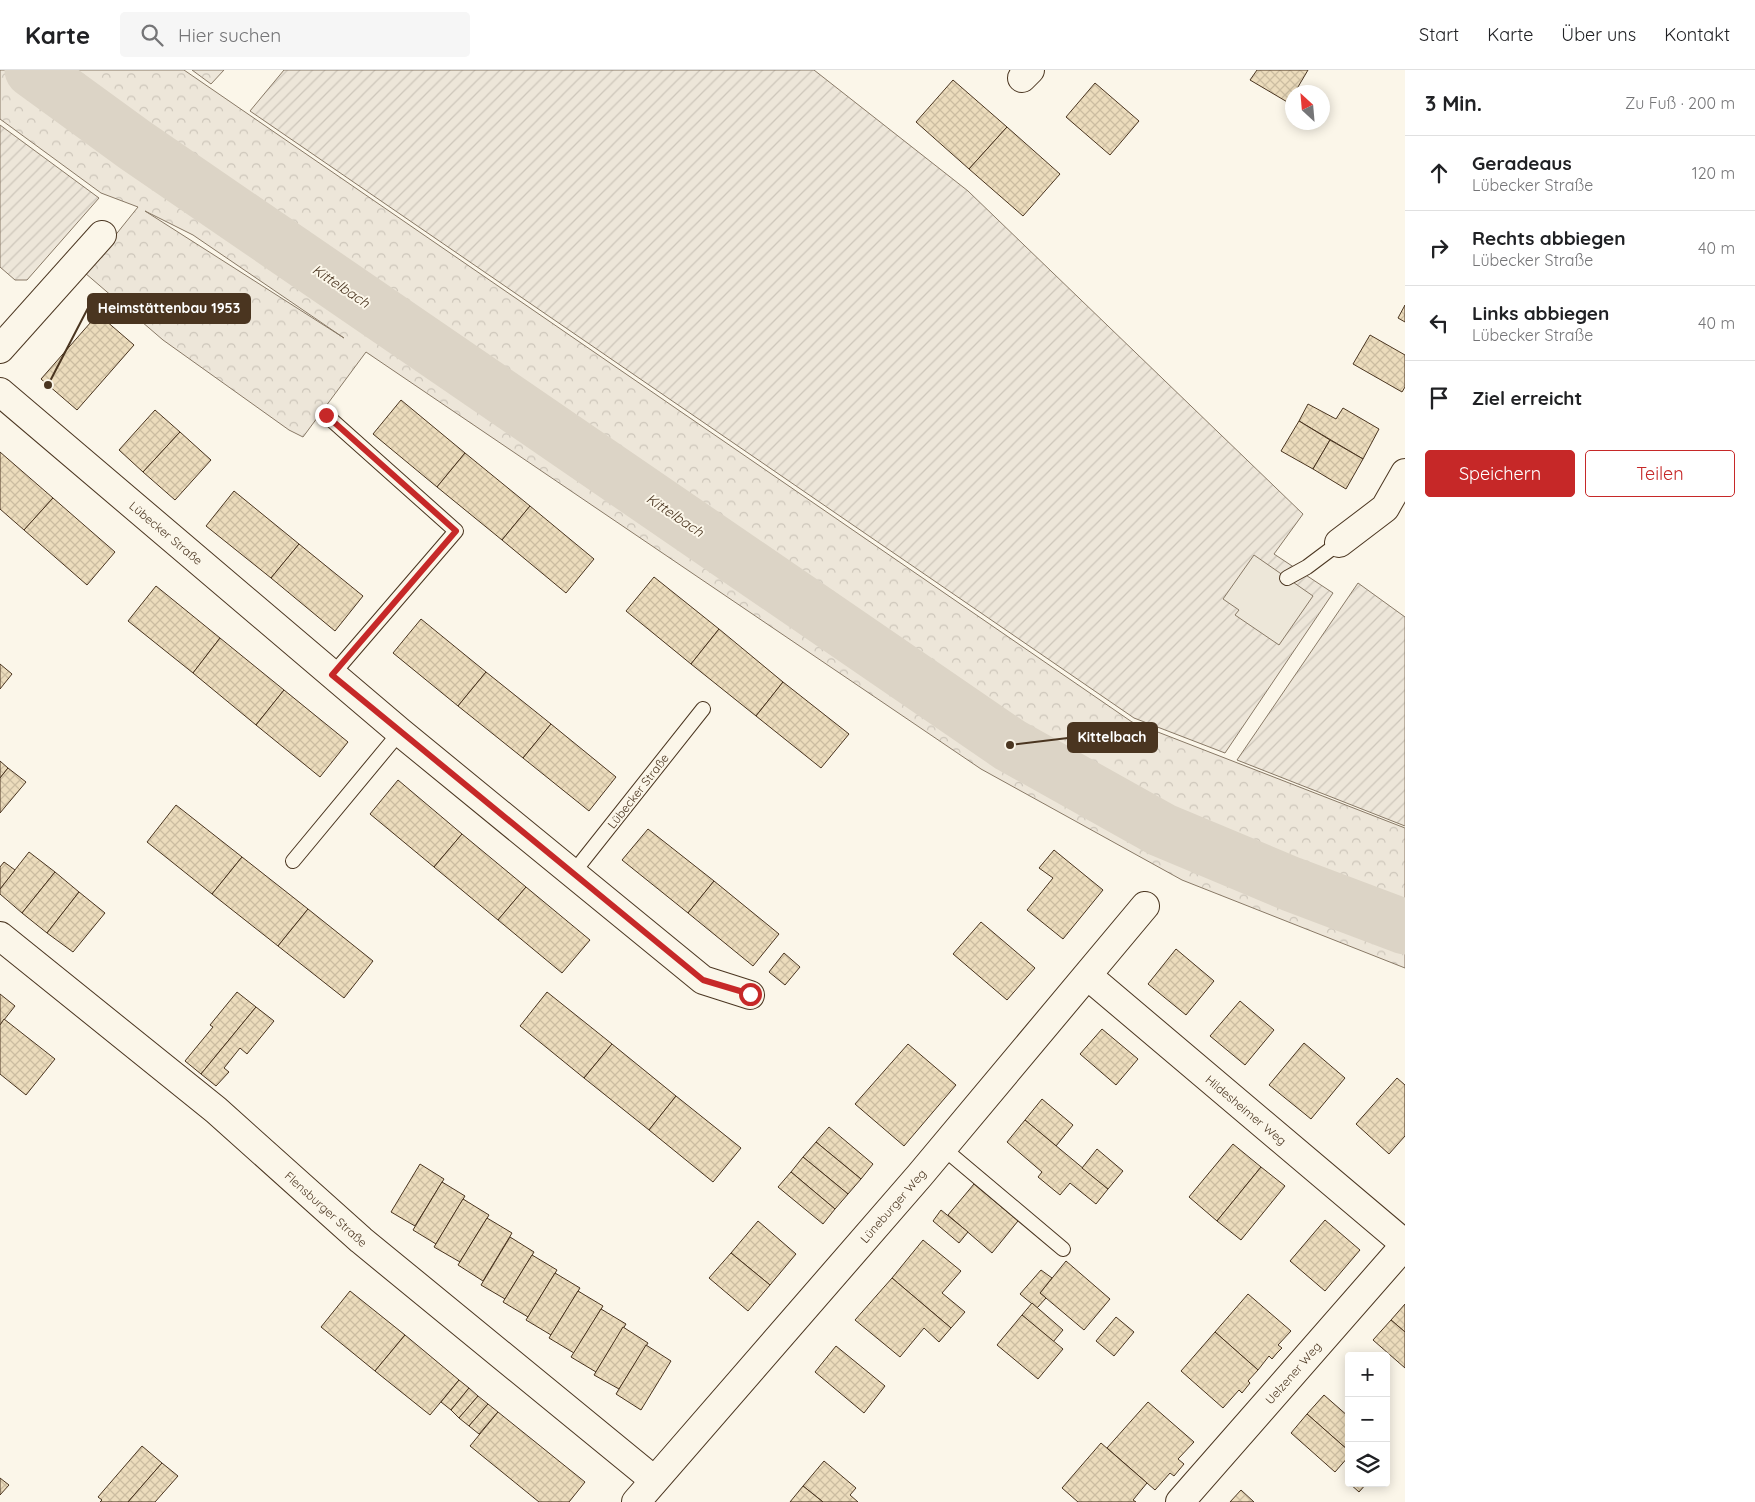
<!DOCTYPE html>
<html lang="de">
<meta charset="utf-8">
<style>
:root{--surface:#fff;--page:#f6f6f6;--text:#202124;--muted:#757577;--line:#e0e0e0;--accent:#c62828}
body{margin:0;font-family:Quicksand,sans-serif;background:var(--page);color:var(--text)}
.controls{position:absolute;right:15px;bottom:15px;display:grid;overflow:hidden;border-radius:5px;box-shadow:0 2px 12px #0003}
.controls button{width:45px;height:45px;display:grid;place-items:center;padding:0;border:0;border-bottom:1px solid var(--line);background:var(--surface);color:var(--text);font:25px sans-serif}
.compass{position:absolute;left:1285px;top:15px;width:45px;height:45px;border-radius:50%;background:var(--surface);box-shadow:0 2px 12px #0003;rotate:334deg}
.stop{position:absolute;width:15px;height:15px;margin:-11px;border:4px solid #c62828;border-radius:50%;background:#fff}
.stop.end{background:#c62828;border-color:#fff;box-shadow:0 1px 5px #0008}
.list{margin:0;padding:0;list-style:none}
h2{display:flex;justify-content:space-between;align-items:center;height:65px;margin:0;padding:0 20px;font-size:21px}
h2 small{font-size:16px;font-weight:400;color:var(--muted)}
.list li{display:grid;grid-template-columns:32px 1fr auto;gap:15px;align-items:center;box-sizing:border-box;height:75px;padding:0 20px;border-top:1px solid var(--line)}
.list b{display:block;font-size:19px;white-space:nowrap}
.list p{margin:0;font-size:16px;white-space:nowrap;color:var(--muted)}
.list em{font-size:16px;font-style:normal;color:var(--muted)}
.actions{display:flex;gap:10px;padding:15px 20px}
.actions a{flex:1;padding:11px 0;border:1px solid var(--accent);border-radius:5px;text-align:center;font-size:18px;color:var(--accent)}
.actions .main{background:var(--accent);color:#fff}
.icon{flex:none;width:28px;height:28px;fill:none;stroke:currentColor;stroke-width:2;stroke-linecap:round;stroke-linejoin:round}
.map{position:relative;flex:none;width:1405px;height:1432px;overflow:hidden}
header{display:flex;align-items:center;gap:30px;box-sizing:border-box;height:70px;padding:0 25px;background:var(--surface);border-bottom:1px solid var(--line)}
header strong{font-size:24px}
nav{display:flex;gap:28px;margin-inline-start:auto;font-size:18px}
.search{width:350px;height:45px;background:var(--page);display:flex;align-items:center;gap:12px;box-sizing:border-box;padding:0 18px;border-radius:5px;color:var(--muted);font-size:19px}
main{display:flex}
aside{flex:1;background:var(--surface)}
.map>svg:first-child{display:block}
.park{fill:url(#park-crowns);stroke:#887966;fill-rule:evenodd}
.garden{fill:url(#garden-furrows);stroke:#887966}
.parking{fill:#ede7d9;stroke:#887966}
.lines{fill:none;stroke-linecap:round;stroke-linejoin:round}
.river{stroke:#dcd4c6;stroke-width:55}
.building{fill:url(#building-cross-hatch);stroke:#4a3520}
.lane-casing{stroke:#4a3520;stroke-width:16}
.street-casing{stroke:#4a3520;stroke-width:30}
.lane{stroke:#fbf6e9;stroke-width:14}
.street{stroke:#fbf6e9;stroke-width:28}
.route{stroke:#c62828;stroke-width:6}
.labels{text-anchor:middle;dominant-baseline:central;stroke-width:4;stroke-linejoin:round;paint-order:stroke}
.street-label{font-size:12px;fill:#4a3520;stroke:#fbf6e9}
.water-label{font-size:14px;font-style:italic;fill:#4a3520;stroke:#fbf6e9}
.leader{fill:none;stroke:#4a3520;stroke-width:2}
.callout-dot{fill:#4a3520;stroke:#fbf6e9;stroke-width:2}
.callout{fill:#4a3520;stroke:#4a3520;stroke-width:2}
.callout-label{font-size:14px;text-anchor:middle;font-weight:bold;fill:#fff}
</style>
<header>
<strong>Karte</strong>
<div class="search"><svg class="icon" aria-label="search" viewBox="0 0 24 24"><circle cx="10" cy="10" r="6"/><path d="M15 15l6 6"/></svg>Hier suchen</div>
<nav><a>Start</a><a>Karte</a><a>Über uns</a><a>Kontakt</a></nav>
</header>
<main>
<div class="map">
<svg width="1405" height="1432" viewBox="0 0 1405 1432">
<defs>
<pattern id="park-crowns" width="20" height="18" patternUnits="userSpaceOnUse" patternTransform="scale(1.25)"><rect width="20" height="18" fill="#ede6d9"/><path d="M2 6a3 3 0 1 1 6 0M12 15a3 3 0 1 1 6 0" fill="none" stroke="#cdc6ba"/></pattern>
<pattern id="garden-furrows" width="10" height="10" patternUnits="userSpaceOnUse" patternTransform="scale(1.25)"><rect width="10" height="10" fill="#ede6d9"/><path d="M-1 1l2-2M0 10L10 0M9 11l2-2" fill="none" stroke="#cdc6ba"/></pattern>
<pattern id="building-cross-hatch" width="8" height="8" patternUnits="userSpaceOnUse" patternTransform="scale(1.25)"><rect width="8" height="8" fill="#ecdcbc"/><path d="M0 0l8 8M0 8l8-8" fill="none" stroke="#ccbda1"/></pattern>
</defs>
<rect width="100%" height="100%" fill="#fbf6e9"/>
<g class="park">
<path d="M0 0H184L1132 652 1405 758V898L1182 810 981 699 366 282 303 367 289 360 163 270 85 203 138 137 101 123 0 49ZM145 141 193 165 344 268Z"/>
<path d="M192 0H224L211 14Z"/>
</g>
<g class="garden">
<path d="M284 0H814L968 121 1303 444 1274 484 1333 523 1225 683 1134 648 250 41Z"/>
<path d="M0 55 99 128 27 210H15L0 197Z"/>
<path d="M1358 513 1405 547V756L1237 690Z"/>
</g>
<path class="parking" d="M1254 485 1313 526 1279 575 1235 545 1239 540 1223 529Z"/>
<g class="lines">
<path class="river" d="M32 0 135 75 1010 675 1162 760 1291 814 1405 857"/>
</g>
<g class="building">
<path d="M1257 0H1308L1295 22H1292V27L1289 33 1250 10Z"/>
<path d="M953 10 1007 57 969 99 916 52Z"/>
<path d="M1095 13 1139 51 1110 85 1066 47Z"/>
<path d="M1007 57 1060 104 1023 146 969 99Z"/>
<path d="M1405 235V252L1398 248Z"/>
<path d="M98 244 134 275 77 340 41 309Z"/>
<path d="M1370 265 1405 285V317L1402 322 1353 294Z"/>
<path d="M401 330 465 383 437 417 373 364Z"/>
<path d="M1308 334 1336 349 1343 338 1379 359 1363 389 1299 351Z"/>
<path d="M155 340 180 362 143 402 119 380Z"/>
<path d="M1299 351 1330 370 1313 399 1281 381Z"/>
<path d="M180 362 211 390 175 430 143 402Z"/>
<path d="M1330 370 1363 389 1346 419 1313 399Z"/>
<path d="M0 382 53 428 24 460 0 439Z"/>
<path d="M465 383 530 436 502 470 437 417Z"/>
<path d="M234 421 299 474 271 508 206 456Z"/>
<path d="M53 428 115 482 87 515 24 460Z"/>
<path d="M530 436 594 489 566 523 502 470Z"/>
<path d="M299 474 363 526 335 561 271 508Z"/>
<path d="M654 507 719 559 691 594 626 541Z"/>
<path d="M156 516 220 568 193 603 128 551Z"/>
<path d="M421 549 486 602 458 636 393 583Z"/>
<path d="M719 559 783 612 756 646 691 594Z"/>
<path d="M220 568 284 620 256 655 193 603Z"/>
<path d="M0 594 12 604 0 619Z"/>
<path d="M486 602 551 654 523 688 458 636Z"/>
<path d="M783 612 849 664 821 698 756 646Z"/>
<path d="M284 620 348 672 320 707 256 655Z"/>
<path d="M551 654 616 707 589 741 523 688Z"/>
<path d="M0 691 8 698 0 708Z"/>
<path d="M8 698 26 712 0 743V708Z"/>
<path d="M398 710 462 764 434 797 370 744Z"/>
<path d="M176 735 242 787 212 824 147 772Z"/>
<path d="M648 759 714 811 688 843 622 790Z"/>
<path d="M462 764 526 817 498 850 434 797Z"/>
<path d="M1054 780 1103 820 1063 869 1027 840 1053 808 1039 798Z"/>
<path d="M29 782 55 802 22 843 0 824V819Z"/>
<path d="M242 787 308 839 278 876 212 824Z"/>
<path d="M4 792 15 800 0 819V797Z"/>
<path d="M55 802 79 822 47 863 22 843Z"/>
<path d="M714 811 779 864 753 896 688 843Z"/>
<path d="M526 817 590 870 562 903 498 850Z"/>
<path d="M79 822 105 843 73 882 47 863Z"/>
<path d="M308 839 373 891 344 928 278 876Z"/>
<path d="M981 852 1035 898 1007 930 953 884Z"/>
<path d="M1176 879 1214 911 1186 945 1148 914Z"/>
<path d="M784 883 800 897 785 915 769 902Z"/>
<path d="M237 922 256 937 201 1004 185 991 213 957 210 955Z"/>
<path d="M547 922 612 974 584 1008 520 956Z"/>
<path d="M0 924 15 936 0 955Z"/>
<path d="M1240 931 1274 960 1245 995 1210 966Z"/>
<path d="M256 937 274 951 247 984 240 978 224 998 229 1002 216 1016 201 1004Z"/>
<path d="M4 949 55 989 26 1025 0 1004V955Z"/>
<path d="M1102 959 1138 989 1116 1015 1080 984Z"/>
<path d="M1304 973 1345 1008 1311 1049 1269 1015Z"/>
<path d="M612 974 676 1026 649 1060 584 1008Z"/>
<path d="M908 974 956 1015 904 1076 855 1034Z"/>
<path d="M1397 1008 1405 1015V1066L1389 1084 1356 1054Z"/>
<path d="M676 1026 741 1078 713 1112 649 1060Z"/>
<path d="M1042 1029 1073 1055 1056 1076 1025 1050Z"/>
<path d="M1025 1050 1108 1119 1096 1134 1070 1113 1060 1125 1038 1107 1042 1102 1007 1072Z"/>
<path d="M829 1057 873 1094 861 1109 816 1072Z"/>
<path d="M816 1072 861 1109 848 1124 803 1087Z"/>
<path d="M1233 1074 1261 1097 1217 1151 1189 1127Z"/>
<path d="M1097 1079 1123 1101 1108 1119 1082 1098Z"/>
<path d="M803 1087 848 1124 835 1139 791 1102Z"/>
<path d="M420 1094 444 1109 415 1156 391 1142Z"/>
<path d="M1261 1097 1285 1116 1241 1170 1217 1151Z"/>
<path d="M791 1102 835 1139 823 1154 778 1117Z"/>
<path d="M442 1112 465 1126 436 1174 413 1160Z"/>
<path d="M974 1114 1018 1151 992 1183 948 1145Z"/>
<path d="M463 1129 489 1145 460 1192 434 1177Z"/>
<path d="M941 1140 968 1162 959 1173 933 1151Z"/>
<path d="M487 1148 512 1163 483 1211 458 1195Z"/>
<path d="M1325 1150 1360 1180 1325 1221 1290 1191Z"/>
<path d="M758 1151 796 1184 770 1215 731 1183Z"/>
<path d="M510 1167 534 1182 505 1229 481 1215Z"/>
<path d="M923 1170 961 1201 942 1223 965 1242 951 1258 892 1208Z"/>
<path d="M731 1183 770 1215 748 1241 709 1208Z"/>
<path d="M532 1185 557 1200 528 1247 503 1232Z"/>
<path d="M1066 1191 1110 1229 1084 1260 1040 1223Z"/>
<path d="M1041 1200 1052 1208 1040 1223 1046 1228 1037 1238 1020 1224Z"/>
<path d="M555 1203 580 1218 551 1265 526 1250Z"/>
<path d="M892 1208 951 1258 939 1272 924 1258 900 1287 855 1250Z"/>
<path d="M350 1221 405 1265 375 1301 321 1257Z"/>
<path d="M578 1221 603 1236 574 1283 549 1268Z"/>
<path d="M1248 1224 1291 1261 1278 1275 1282 1278 1277 1283 1272 1289 1269 1286 1258 1300 1215 1262Z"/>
<path d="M1032 1233 1063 1260 1053 1272 1022 1245Z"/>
<path d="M1405 1234V1262L1391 1250Z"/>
<path d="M601 1239 626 1254 596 1302 571 1287Z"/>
<path d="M1022 1245 1063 1279 1038 1309 997 1275Z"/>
<path d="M1116 1247 1134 1262 1114 1286 1096 1271Z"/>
<path d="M1391 1250 1405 1262V1298L1373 1270Z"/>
<path d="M623 1257 648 1273 619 1319 594 1305Z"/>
<path d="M1215 1262 1258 1300 1248 1311 1250 1313 1242 1323 1239 1320 1223 1338 1181 1301Z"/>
<path d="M405 1265 459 1310 430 1345 375 1301Z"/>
<path d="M646 1275 671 1291 641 1340 616 1324Z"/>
<path d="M836 1276 885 1316 864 1343 815 1302Z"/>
<path d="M459 1310 469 1318 451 1340 441 1332Z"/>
<path d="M469 1318 478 1326 459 1348 451 1340Z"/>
<path d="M1324 1325 1349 1347V1381L1307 1344Z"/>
<path d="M478 1326 488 1334 469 1356 459 1348Z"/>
<path d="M1148 1332 1194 1372 1178 1389 1184 1394 1174 1406 1170 1403 1155 1420 1107 1378Z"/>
<path d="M488 1334 498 1342 479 1364 469 1356Z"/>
<path d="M498 1342 585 1412 569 1432H539L470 1376Z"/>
<path d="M1307 1344 1349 1381V1386L1335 1402 1291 1363Z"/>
<path d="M1101 1373 1147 1413 1133 1430 1136 1432H1078L1062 1418Z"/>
<path d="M142 1376 162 1393 128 1432H100L102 1430 98 1427Z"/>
<path d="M824 1391 856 1418 850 1425 858 1432H823L803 1416Z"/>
<path d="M162 1393 178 1406 155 1432H128Z"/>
<path d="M0 1408 9 1415 0 1425Z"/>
<path d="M1349 1413H1367L1359 1422Z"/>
<path d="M803 1416 823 1432H790Z"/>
<path d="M1241 1420 1254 1432H1230Z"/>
</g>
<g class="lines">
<g class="lane-casing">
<g id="lane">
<path d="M326 345 456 461 332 605"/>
<path d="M1287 508 1307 497 1339 473"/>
<path d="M293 791 400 662"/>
<path d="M573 803 703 639"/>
<path d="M943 1078 1063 1179"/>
</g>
</g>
<g class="street-casing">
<g id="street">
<path d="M1022 8 1030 0"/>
<path d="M0 279 102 165"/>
<path d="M0 322 400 662 703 910 750 925"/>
<path d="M1339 473 1385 438 1405 403"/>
<path d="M0 866 216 1040 361 1170 654 1410"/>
<path d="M1088 906 1405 1174"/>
<path d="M636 1432 920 1105 1145 836"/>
<path d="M1180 1432 1405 1175"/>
</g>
</g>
<use href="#lane" class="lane"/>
<use href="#street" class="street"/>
</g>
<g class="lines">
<path class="route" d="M326 345 456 461 332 605 703 910 750 924"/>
</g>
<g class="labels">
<g class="street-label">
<text transform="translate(166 463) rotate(40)">Lübecker Straße</text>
<text transform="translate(638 721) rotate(-52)">Lübecker Straße</text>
<text transform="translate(1246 1040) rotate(40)">Hildesheimer Weg</text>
<text transform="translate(893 1136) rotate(-49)">Lüneburger Weg</text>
<text transform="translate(326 1139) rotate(42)">Flensburger Straße</text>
<text transform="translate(1293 1303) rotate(-49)">Uelzener Weg</text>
</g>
<g class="water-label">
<text transform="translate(341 216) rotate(34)">Kittelbach</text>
<text transform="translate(675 445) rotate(34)">Kittelbach</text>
</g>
</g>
<path class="leader" d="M48 315L88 238M1010 675L1068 668"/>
<g class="callout-dot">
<circle cx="48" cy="315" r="5"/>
<circle cx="1010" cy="675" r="5"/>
</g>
<g class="callout">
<rect x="88" y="224" width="162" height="29" rx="5"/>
<rect x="1068" y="653" width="89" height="29" rx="5"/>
</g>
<g class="callout-label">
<text x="169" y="243">Heimstättenbau 1953</text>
<text x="1112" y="672">Kittelbach</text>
</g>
</svg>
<div class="controls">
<button>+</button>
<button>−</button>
<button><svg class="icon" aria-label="layers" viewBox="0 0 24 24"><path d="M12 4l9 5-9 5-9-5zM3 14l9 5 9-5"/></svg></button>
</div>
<svg class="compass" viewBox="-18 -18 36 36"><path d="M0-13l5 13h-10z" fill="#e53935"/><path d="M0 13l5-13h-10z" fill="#757577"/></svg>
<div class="stop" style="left:750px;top:924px"></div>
<div class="stop end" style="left:326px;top:345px"></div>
</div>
<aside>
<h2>3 Min.<small>Zu Fuß · 200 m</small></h2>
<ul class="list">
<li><svg class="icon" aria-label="ahead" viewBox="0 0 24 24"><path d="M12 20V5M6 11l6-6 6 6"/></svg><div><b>Geradeaus</b><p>Lübecker Straße</p></div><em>120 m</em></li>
<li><svg class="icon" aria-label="right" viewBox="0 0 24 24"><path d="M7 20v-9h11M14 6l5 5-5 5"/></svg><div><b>Rechts abbiegen</b><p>Lübecker Straße</p></div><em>40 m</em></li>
<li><svg class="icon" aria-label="left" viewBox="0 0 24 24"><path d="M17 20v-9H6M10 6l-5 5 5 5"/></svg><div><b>Links abbiegen</b><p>Lübecker Straße</p></div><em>40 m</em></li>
<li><svg class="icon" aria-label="arrive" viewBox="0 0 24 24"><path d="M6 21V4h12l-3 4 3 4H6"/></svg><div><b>Ziel erreicht</b></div></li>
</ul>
<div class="actions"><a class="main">Speichern</a><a>Teilen</a></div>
</aside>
</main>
